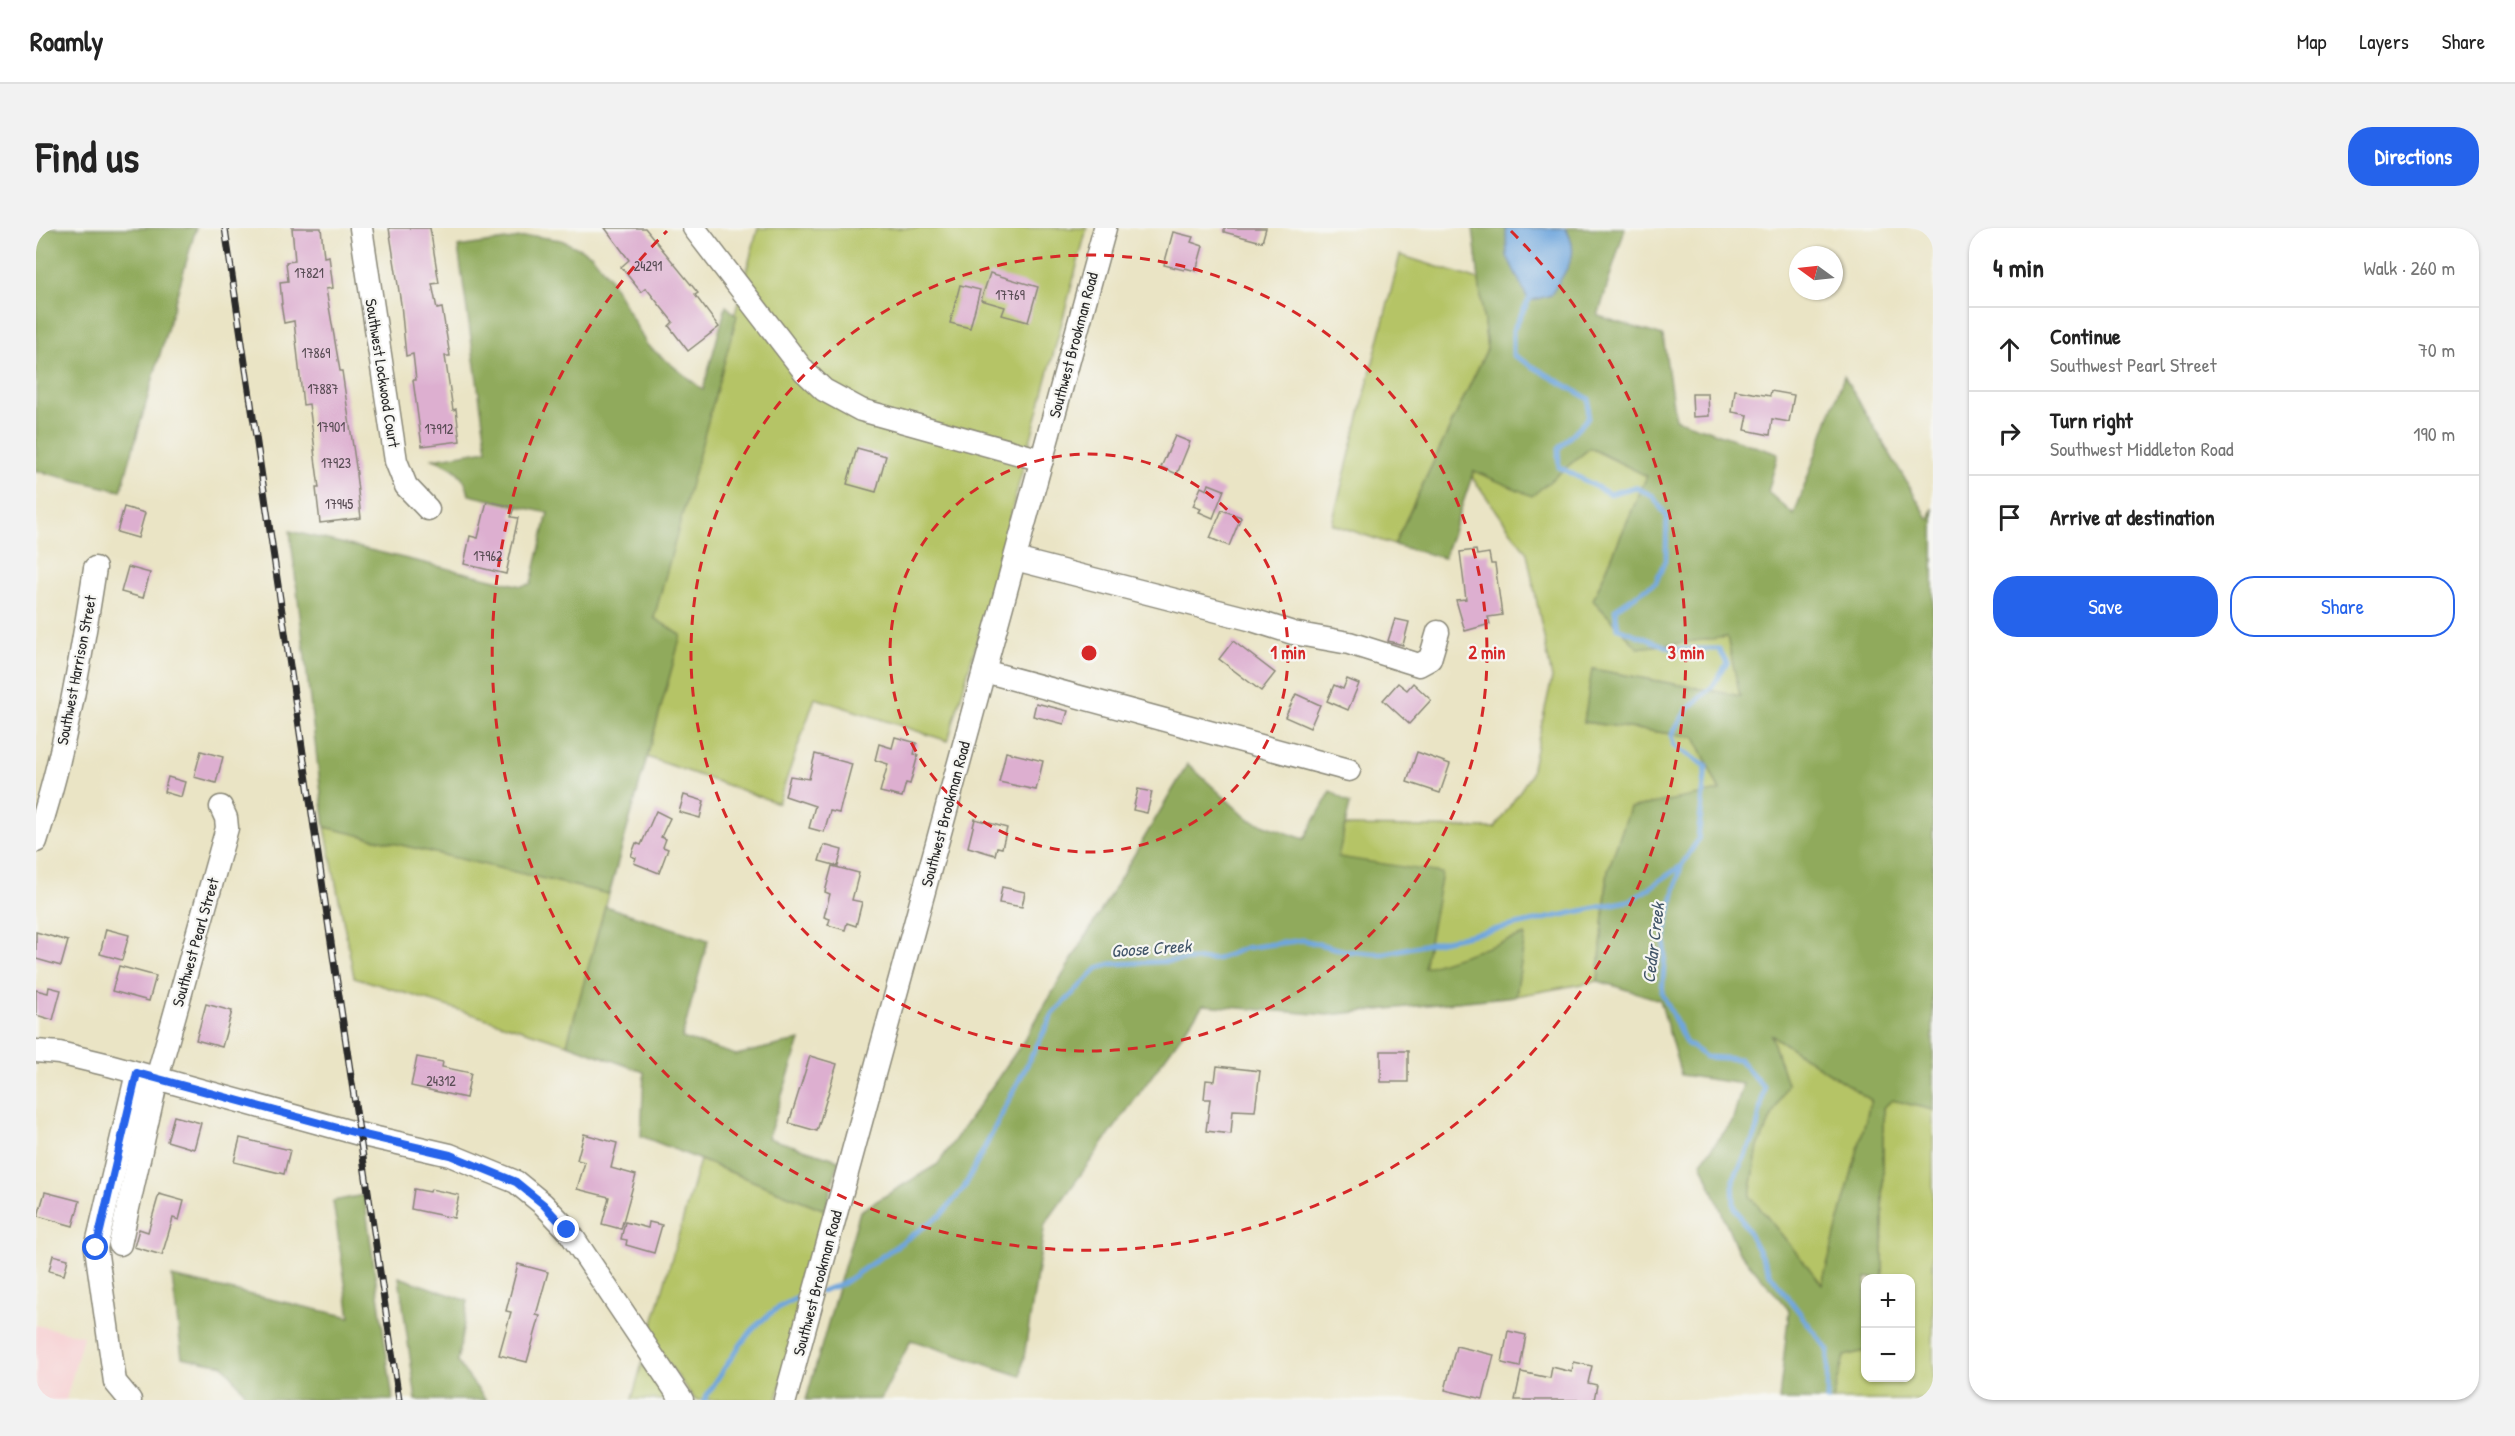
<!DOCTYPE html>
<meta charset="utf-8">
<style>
:root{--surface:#fff;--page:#f2f2f2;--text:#222;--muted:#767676;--line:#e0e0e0;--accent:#2563eb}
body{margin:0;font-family:"Patrick Hand",sans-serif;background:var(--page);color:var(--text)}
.controls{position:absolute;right:18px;bottom:18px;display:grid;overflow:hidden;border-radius:12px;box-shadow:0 2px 4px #0004}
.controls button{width:54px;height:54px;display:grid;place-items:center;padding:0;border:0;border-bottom:2px solid var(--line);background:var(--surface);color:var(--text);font:30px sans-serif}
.compass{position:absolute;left:1753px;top:18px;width:54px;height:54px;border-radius:50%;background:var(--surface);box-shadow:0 2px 4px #0004;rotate:285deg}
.stop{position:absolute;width:18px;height:18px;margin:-14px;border:4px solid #2563eb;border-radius:50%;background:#fff}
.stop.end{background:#2563eb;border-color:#fff;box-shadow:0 2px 6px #0008}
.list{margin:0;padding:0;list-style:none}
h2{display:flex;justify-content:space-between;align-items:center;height:78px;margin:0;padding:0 24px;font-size:26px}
h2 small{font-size:20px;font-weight:400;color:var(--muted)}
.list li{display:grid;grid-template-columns:39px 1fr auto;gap:18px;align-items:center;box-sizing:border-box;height:84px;padding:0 24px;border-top:2px solid var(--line)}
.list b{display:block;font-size:22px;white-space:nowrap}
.list p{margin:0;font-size:20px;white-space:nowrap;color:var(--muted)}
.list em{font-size:20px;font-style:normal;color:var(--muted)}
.actions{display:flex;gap:12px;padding:18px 24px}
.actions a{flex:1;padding:14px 0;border:2px solid var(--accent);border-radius:24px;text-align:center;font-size:21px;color:var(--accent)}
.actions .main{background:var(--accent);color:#fff}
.icon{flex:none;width:33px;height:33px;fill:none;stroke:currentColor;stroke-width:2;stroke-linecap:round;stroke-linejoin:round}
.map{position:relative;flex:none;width:1897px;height:1172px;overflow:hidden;border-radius:24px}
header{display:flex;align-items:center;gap:36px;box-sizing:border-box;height:84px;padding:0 30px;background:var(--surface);border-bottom:2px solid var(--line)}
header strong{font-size:28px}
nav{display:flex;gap:33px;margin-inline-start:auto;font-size:21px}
.intro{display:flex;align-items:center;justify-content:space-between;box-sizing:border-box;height:144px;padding:0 36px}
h1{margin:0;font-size:42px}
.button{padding:15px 27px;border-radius:24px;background:var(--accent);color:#fff;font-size:21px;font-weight:700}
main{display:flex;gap:36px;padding:0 36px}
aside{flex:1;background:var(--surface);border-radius:24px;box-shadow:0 2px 4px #0004}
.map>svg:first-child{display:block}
.built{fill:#f7cfd2}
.green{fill:#b5c466;stroke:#707848;stroke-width:1.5}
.forest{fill:#90aa5b;stroke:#5e6a43;stroke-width:1.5;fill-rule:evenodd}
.water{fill:#6ea6dd;stroke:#4c6884;stroke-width:1.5}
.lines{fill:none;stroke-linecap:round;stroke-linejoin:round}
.stream{stroke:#6ea6dd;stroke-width:5}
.building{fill:#ddafd0}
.minor-casing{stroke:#8a8878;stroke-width:25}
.minor{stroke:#fff;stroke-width:22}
.rail-casing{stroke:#2b2b2b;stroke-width:7}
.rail{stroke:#f6f6f2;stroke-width:4.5;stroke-dasharray:14;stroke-linecap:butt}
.route{stroke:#2563eb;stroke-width:8}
.ring{fill:none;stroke:#d62828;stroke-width:3;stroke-dasharray:10 8}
.labels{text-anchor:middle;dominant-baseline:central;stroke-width:4.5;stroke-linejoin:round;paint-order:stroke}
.number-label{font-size:14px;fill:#584c54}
.street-label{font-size:16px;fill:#2b2b2b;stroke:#f6f6f2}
.water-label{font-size:18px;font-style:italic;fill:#425669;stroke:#f6f6f2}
.centre{fill:#d62828;stroke:#f6f6f2;stroke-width:3}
.ring-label{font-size:18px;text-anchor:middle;font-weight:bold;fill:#d62828;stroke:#f6f6f2;stroke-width:4.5;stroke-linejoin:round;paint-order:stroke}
</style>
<header>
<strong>Roamly</strong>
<nav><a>Map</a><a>Layers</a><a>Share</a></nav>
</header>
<div class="intro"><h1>Find us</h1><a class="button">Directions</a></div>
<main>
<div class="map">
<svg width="1897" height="1172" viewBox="0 0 1897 1172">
<rect width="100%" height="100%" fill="#f6f6f2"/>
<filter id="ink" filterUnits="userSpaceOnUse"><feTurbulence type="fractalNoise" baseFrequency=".0167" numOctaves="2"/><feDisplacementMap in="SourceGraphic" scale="12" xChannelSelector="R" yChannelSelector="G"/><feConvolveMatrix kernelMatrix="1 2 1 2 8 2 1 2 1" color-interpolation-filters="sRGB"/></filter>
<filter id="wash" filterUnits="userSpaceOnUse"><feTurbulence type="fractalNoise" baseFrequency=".008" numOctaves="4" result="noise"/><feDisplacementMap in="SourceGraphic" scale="24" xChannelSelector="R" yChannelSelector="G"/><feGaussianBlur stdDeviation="1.35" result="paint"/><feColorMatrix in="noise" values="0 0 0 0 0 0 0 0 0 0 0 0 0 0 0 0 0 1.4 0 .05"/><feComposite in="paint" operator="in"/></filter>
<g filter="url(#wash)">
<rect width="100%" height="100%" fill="#eae4c5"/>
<path class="built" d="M0 1097 47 1108 30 1172H0Z"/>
<g class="green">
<path d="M722 0H1051L942 409 912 513 779 470 742 575 611 529 645 407 617 390Z"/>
<path d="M1364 27 1443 52 1451 121 1358 317 1296 296Z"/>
<path d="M1554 220 1611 248 1557 372 1602 420 1691 408 1705 468 1557 441 1548 494 1659 509 1684 564 1572 642 1562 753 1480 768 1489 707 1388 741 1301 629 1309 598 1459 600 1494 548 1516 450 1491 325 1436 249 1438 243 1496 267Z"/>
<path d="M289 599 573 666 531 816 318 749Z"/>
<path d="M1734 806 1835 872 1786 1057 1714 968 1722 919 1751 856Z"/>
<path d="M1856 872 1897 882V1172H1797L1808 1128 1829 1123 1830 1150H1874V1050H1847V880Z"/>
<path d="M664 932 789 982 741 1172H659L613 1109Z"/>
<path d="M606 1135 631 1172 596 1171Z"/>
</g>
<g class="forest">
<path d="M0 0H160L85 263 0 243Z"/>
<path d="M1437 0H1589L1562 88 1627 108 1639 191 1742 226 1732 264 1758 287 1808 148 1893 292 1897 280V882L1856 872 1847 880V1050H1830L1829 1123 1808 1128 1797 1172H1743L1753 1082 1701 1021 1665 934 1696 894 1707 856 1645 847 1624 772 1562 753 1572 642 1594 580 1684 563 1659 509 1548 494 1556 441 1704 468 1691 409 1602 420 1557 372 1611 248 1554 220 1496 268 1438 243 1408 330 1358 317 1451 121ZM1735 807 1835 872 1786 1056 1714 968 1722 919 1751 856Z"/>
<path d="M498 8 525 12 555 26 573 49 611 117 667 162 690 78 701 88 618 390 645 407 573 666 289 599 254 303 485 358 495 356 512 285 433 267C429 245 416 238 397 231L451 222 422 19Z"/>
<path d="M1152 536 1212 591 1268 611 1295 563 1314 576 1302 629 1406 645 1388 740 1489 707 1480 768 1292 787 1167 777 1009 996 985 1148 875 1112 845 1171 770 1172 824 983 902 936 987 814Z"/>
<path d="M569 678 672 712 646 810 700 827 764 812 732 910 803 932 789 982 605 908 608 844 531 816Z"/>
<path d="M328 967 357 1172H210L208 1163 187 1137 146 1129 136 1049 314 1089 297 973Z"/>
<path d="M363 1049 432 1073 421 1134 450 1172H380Z"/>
</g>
<path class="water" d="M1470 0H1529C1547 27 1529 42 1515 67L1493 73 1471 28Z"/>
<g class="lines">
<g class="stream">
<path d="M1495 68 1477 102V127L1553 171 1552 190 1522 221 1523 239 1574 266 1599 259 1617 268 1631 289 1630 330 1620 354 1579 381 1582 400 1637 421H1683L1691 435 1677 458 1650 483 1636 507 1638 518 1670 538 1662 612 1645 638 1631 694 1626 765 1650 815 1670 829 1703 831 1728 860 1720 906 1697 952 1698 977 1735 1047 1792 1122 1791 1172"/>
<path d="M785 1063 806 1056 905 987 928 960 1017 786 1062 740 1075 736 1181 731 1209 720 1267 712 1310 723 1345 726 1596 672 1645 638"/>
<path d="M668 1172C697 1128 717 1084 770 1067"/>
</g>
</g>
<g id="blocks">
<g class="building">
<path d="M256 0H285L288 29 293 28 297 60 290 61 304 143H306L321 246H320L325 290 284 295 280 260H283L278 222H279L273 176 267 177 258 93 248 95 245 76H246L244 54 252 53 250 34 259 33Z"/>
<path d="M353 0H394L403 55 396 56 401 81 406 80 414 128H409L417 182 420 181 424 213 386 218 377 152H380L377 126 370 128 365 76Z"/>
<path d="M569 0H609L662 65 659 67 683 99 652 123 633 98 637 94 610 60 605 64 585 39 593 32Z"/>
<path d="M1188 0H1230L1226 14 1188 4Z"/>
<path d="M1137 4 1157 9 1155 14 1167 18 1160 43 1149 40 1148 42 1128 37Z"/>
<path d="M954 45 1002 59 992 94 966 87 969 79 945 72Z"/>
<path d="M924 57 944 62 934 100 914 95Z"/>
<path d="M1699 162 1734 168 1735 163 1758 167 1753 194 1736 191 1734 207 1709 202 1712 187 1696 184Z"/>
<path d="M1656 166H1672L1673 188 1657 189Z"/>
<path d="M1139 208 1154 214 1141 246 1125 239Z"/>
<path d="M821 220 850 228 840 264 811 256Z"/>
<path d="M1173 256 1188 262 1177 290 1163 284 1165 281 1157 278 1165 259 1171 262Z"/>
<path d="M451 273 478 279 475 289 482 290 470 346 428 336 434 308 442 310Z"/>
<path d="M88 279 109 285 102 310 81 304Z"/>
<path d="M1186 282 1205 289 1193 318 1174 310Z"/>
<path d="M1440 322 1441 327 1453 325 1455 336H1459L1466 387 1452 389 1454 396 1429 403 1420 372 1430 371 1424 324Z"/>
<path d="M92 339 114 345 107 370 85 364Z"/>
<path d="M1359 391 1373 394 1367 417 1352 413Z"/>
<path d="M1197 413 1239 445 1225 463 1183 431Z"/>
<path d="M1311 451 1323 456 1312 482 1291 473 1298 457 1307 461Z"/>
<path d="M1362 455 1371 462 1377 455 1395 472 1373 496 1347 472Z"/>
<path d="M1260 466 1284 477 1274 500 1249 489Z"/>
<path d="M1000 475 1032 483 1028 496 997 488Z"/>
<path d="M859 509 881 515 878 526 882 527 874 556 870 555 866 569 844 564 852 536 839 532 843 516 856 520Z"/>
<path d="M165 523 187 529 180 555 158 549Z"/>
<path d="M970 524 1007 533 1000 562 963 554Z"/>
<path d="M1381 524 1414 536 1404 565 1371 554Z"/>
<path d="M779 526 816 536 803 585 794 583 788 604 773 600 779 578 749 568 754 548 773 551Z"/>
<path d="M132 549 149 554 145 569 128 564Z"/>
<path d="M1102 561 1116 564 1111 585 1097 582Z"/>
<path d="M648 567 668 573 664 590 643 584Z"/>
<path d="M620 583 634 590 625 609 630 611 627 619 632 621 623 645 598 635 600 630 595 628 600 615 605 617Z"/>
<path d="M939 591 971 600 966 620 961 619 959 627 932 619Z"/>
<path d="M788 617 806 622 802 638 783 633Z"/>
<path d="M796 638 823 645 816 672 826 674 820 698 811 695 809 702 792 697 794 691 788 689 794 666 789 664Z"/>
<path d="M966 659 989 664 986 679 963 675Z"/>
<path d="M70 701 93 707 86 732 64 726Z"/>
<path d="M0 704 32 713 25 738 0 731Z"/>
<path d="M83 738 120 748 113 773 76 763Z"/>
<path d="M13 759 25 762 17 792 0 787V762L12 765Z"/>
<path d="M170 776 196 783 186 819 160 812Z"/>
<rect x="1345" y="823" width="27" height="31"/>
<path d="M774 828 801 836 781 903 753 895Z"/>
<path d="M381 829 407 834 406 839 435 845 430 870 375 858Z"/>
<path d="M1181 838 1224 843 1219 883 1197 882 1195 906 1170 903 1174 871H1168L1170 852 1179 853Z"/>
<path d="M138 888 165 895 158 921 131 913Z"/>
<path d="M548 906 581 915 575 940 600 947 585 1001 566 996 573 969 541 961 549 934 541 932Z"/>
<path d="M204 910 254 922 248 946 198 934Z"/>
<path d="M378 961 394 964 395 961 423 967 418 990 375 981Z"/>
<path d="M9 964 44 973 37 998 2 988Z"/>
<path d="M123 966 148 973 143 992 137 990 126 1027 98 1019 103 1001 112 1004Z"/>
<path d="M589 994 612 1000 613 994 626 997 618 1025 590 1017 591 1012 585 1011Z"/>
<path d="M17 1027 32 1031 28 1047 13 1043Z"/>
<path d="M482 1036 512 1044 500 1087 504 1088 491 1134 463 1127 475 1084 470 1083Z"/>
<path d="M1472 1103 1490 1107 1484 1139 1466 1135Z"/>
<path d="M1420 1118 1458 1127 1447 1171 1409 1162Z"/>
<path d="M1538 1134 1556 1138 1552 1155 1561 1157 1558 1172H1479L1485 1144 1514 1150 1516 1139 1536 1144Z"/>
</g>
</g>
</g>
<g filter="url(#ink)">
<use href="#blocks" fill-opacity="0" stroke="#8a8878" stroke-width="1.5"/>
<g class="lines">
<g class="minor-casing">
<g id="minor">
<path d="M325 0 360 233 370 258 392 281"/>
<path d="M658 0 768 143 788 162 825 182 1006 232"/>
<path d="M979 331 1213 391 1257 405 1313 415 1383 437 1394 431 1402 404"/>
<path d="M948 443 1313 542"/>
<path d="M0 613C29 525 45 431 59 340"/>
<path d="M0 823 23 825 73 837 323 906 414 927 480 954 507 976 532 1002 646 1172"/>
<path d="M84 1016 121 850 191 600 190 590 185 579"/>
<path d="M94 1172 79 1154 60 1020 101 845"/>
<path d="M749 1172 1069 0"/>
</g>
</g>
<use href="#minor" class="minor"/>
<g class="rail-casing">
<path id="rail" d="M189 0 363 1172"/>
</g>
<use href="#rail" class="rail"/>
</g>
</g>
<g class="lines" filter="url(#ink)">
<path class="route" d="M60 1020 101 845 324 906 414 927 480 954 507 976 531 1002"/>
</g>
<g class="ring">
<circle cx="1053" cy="425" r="199"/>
<circle cx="1053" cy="425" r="398"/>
<path d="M1475 3A597 597 0 1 1 631 3"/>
</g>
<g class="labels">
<g class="number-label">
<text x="612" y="37">24291</text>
<text x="273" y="44">17821</text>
<text x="974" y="66">17769</text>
<text x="280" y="124">17869</text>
<text x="287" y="160">17887</text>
<text x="295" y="198">17901</text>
<text x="403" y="200">17912</text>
<text x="300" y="234">17923</text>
<text x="303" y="275">17945</text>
<text x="452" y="327">17962</text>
<text x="405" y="852">24312</text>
</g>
<g class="street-label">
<text transform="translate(1037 117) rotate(-75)">Southwest Brookman Road</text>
<text transform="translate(347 145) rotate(81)">Southwest Lockwood Court</text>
<text transform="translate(40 442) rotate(-79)">Southwest Harrison Street</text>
<text transform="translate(909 586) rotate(-75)">Southwest Brookman Road</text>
<text transform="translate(159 714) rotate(-74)">Southwest Pearl Street</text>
<text transform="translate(781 1055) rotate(-75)">Southwest Brookman Road</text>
</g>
<g class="water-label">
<text transform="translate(1617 715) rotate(-83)">Cedar Creek</text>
<text transform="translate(1115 720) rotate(-4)">Goose Creek</text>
</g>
</g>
<circle cx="1053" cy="425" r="9" class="centre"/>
<g class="ring-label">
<text x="1252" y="431">1 min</text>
<text x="1451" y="431">2 min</text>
<text x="1650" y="431">3 min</text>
</g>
</svg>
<div class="controls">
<button>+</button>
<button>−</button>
</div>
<svg class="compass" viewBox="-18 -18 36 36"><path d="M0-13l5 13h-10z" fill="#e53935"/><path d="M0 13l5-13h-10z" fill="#767676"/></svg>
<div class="stop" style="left:60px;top:1020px"></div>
<div class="stop end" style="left:531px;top:1002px"></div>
</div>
<aside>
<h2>4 min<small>Walk · 260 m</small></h2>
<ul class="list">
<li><svg class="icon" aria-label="ahead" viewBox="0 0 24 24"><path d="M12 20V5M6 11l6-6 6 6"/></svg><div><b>Continue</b><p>Southwest Pearl Street</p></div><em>70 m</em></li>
<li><svg class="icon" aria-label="right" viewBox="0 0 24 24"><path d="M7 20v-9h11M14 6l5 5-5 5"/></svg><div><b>Turn right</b><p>Southwest Middleton Road</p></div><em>190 m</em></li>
<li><svg class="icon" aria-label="arrive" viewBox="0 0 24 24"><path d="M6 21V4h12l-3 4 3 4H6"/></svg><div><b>Arrive at destination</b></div></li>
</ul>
<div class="actions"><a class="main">Save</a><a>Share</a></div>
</aside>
</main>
